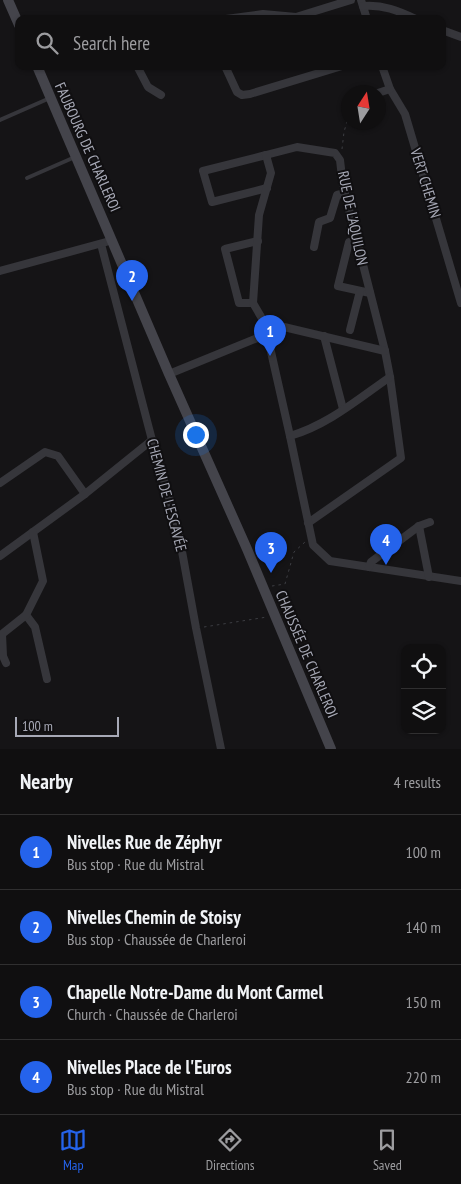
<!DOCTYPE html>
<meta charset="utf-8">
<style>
:root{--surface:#100f10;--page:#191819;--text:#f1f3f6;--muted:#9c9c9f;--line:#302f30;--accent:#2563eb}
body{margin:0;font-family:"PT Sans Narrow",sans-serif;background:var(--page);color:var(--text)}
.controls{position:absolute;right:15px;bottom:15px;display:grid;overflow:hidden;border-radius:10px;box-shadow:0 1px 4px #0004}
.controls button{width:45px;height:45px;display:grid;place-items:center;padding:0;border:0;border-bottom:1px solid var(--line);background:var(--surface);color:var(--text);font:25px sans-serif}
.compass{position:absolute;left:341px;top:85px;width:45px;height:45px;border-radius:50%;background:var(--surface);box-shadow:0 1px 4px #0004;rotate:12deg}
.scale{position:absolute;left:15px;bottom:12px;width:104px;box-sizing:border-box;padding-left:5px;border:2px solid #a7a9b6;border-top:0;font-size:14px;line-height:18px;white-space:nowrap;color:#a7a9b6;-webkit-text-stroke:4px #100f11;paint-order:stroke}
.you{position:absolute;left:195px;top:434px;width:18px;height:18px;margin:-12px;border:4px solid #fff;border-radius:50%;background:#1a73e8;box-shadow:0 0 0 8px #1a73e833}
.badge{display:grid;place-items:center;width:32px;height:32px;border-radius:50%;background:var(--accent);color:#fff;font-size:16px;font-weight:700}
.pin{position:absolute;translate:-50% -41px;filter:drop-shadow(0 1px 2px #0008)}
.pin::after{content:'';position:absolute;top:26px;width:18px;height:15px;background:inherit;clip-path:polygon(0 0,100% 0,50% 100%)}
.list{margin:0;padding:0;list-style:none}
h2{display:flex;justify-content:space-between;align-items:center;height:65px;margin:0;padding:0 20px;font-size:21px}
h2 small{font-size:16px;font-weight:400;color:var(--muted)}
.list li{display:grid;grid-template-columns:32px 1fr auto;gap:15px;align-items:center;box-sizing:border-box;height:75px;padding:0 20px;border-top:1px solid var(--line)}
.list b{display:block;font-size:19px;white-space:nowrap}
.list p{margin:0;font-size:16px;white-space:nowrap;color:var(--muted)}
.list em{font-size:16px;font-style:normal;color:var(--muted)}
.icon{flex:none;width:28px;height:28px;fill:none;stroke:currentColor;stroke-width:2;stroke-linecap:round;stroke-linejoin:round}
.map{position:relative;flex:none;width:461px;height:749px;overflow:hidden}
.search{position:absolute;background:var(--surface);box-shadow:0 1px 4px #0004;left:15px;right:15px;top:15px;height:55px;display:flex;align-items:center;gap:12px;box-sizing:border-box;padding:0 18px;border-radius:10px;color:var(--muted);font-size:19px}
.sheet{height:365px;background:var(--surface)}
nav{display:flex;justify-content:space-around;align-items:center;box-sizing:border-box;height:70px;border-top:1px solid var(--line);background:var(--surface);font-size:14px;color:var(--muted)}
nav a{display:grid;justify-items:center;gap:2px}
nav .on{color:var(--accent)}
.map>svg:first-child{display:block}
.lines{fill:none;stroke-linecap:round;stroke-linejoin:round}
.path{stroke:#3c3d42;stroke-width:1;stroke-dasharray:2.5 4;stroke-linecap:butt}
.service{stroke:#36363b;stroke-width:4}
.minor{stroke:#36363b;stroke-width:8}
.secondary{stroke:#44444b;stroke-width:10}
.labels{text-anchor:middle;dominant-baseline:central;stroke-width:4;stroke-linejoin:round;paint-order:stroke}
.street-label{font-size:15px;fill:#a7a9b6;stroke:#100f11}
</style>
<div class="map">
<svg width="461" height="749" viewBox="0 0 461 749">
<rect width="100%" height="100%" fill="#151416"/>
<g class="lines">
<g class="path">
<path d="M342 149 344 132 348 118"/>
<path d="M272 586 285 584 294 552 305 542"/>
<path d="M204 627 267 617"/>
</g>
<g class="service">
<path d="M0 120 50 98"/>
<path d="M27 178 75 157"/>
</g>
<g class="minor">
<path d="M361 0 367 19"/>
<path d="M363 6C382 4 399 11 416 19"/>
<path d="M226 19 263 14 296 17 351 0"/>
<path d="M442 30 461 37"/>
<path d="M137 66 148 87 161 95"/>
<path d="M225 66 237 92 242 95 250 94 342 66"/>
<path d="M382 66 390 89 405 114 461 303"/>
<path d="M378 93 390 89"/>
<path d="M266 155 203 171 212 202 267 188"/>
<path d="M356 241 349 242 338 286 370 293"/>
<path d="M101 244 152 440 177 524 196 628 221 749"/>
<path d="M314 247 319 222 330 218 337 195 345 193"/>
<path d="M0 271 106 242"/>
<path d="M253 303H239L225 249 258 241"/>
<path d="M267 327 253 303 259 215 271 173 266 155 297 147 335 153 340 160 343 186 385 351 390 377 401 458 308 523"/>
<path d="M350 330 360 291"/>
<path d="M324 336 343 409"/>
<path d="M385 351 284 327H267V334L290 436 313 545 330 561 461 581"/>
<path d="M169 374 267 334"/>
<path d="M290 436C328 425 358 399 390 377"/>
<path d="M0 483 45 452 58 456 85 494"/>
<path d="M419 526 429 577"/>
<path d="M0 556 85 494 152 440"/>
<path d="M369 567 371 562 419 526 430 522"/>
<path d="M26 615 35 627 47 679"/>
<path d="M6 663 3 656 2 634 26 615 43 581 33 532"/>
</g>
<g class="secondary">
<path d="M8 0 19 25"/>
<path d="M37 66 169 374 247 549 331 749"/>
</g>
</g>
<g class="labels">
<g class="street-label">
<text transform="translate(88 147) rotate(66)">FAUBOURG DE CHARLEROI</text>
<text transform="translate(426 183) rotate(73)">VERT CHEMIN</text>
<text transform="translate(353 218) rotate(78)">RUE DE L'AQUILON</text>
<text transform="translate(167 495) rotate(75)">CHEMIN DE L'ESCAVÉE</text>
<text transform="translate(307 654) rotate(67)">CHAUSSÉE DE CHARLEROI</text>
</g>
</g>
</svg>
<div class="controls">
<button><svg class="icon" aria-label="locate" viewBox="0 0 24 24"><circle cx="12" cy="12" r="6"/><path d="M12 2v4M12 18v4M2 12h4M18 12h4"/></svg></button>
<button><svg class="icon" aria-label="layers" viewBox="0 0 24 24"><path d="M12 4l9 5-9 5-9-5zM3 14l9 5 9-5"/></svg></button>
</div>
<svg class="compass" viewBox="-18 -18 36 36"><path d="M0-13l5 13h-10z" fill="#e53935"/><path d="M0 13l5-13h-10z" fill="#9c9c9f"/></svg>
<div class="scale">100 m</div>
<div class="you"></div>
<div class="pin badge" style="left:270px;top:356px">1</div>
<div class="pin badge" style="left:132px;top:301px">2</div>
<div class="pin badge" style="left:271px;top:573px">3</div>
<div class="pin badge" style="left:386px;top:565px">4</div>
<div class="search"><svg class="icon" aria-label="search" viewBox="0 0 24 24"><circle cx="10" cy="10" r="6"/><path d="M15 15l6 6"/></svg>Search here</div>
</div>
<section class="sheet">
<h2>Nearby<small>4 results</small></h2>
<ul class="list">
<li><span class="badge">1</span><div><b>Nivelles Rue de Zéphyr</b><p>Bus stop · Rue du Mistral</p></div><em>100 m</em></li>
<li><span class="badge">2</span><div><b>Nivelles Chemin de Stoisy</b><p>Bus stop · Chaussée de Charleroi</p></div><em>140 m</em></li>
<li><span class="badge">3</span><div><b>Chapelle Notre-Dame du Mont Carmel</b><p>Church · Chaussée de Charleroi</p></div><em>150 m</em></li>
<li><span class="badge">4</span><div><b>Nivelles Place de l'Euros</b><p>Bus stop · Rue du Mistral</p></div><em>220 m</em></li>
</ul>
</section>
<nav>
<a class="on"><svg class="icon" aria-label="map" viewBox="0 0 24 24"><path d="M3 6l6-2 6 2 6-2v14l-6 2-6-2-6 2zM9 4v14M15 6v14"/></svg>Map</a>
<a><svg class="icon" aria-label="directions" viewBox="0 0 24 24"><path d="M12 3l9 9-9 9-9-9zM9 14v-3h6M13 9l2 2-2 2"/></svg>Directions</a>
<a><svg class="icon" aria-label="saved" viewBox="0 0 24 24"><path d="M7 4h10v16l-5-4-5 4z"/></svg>Saved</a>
</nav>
